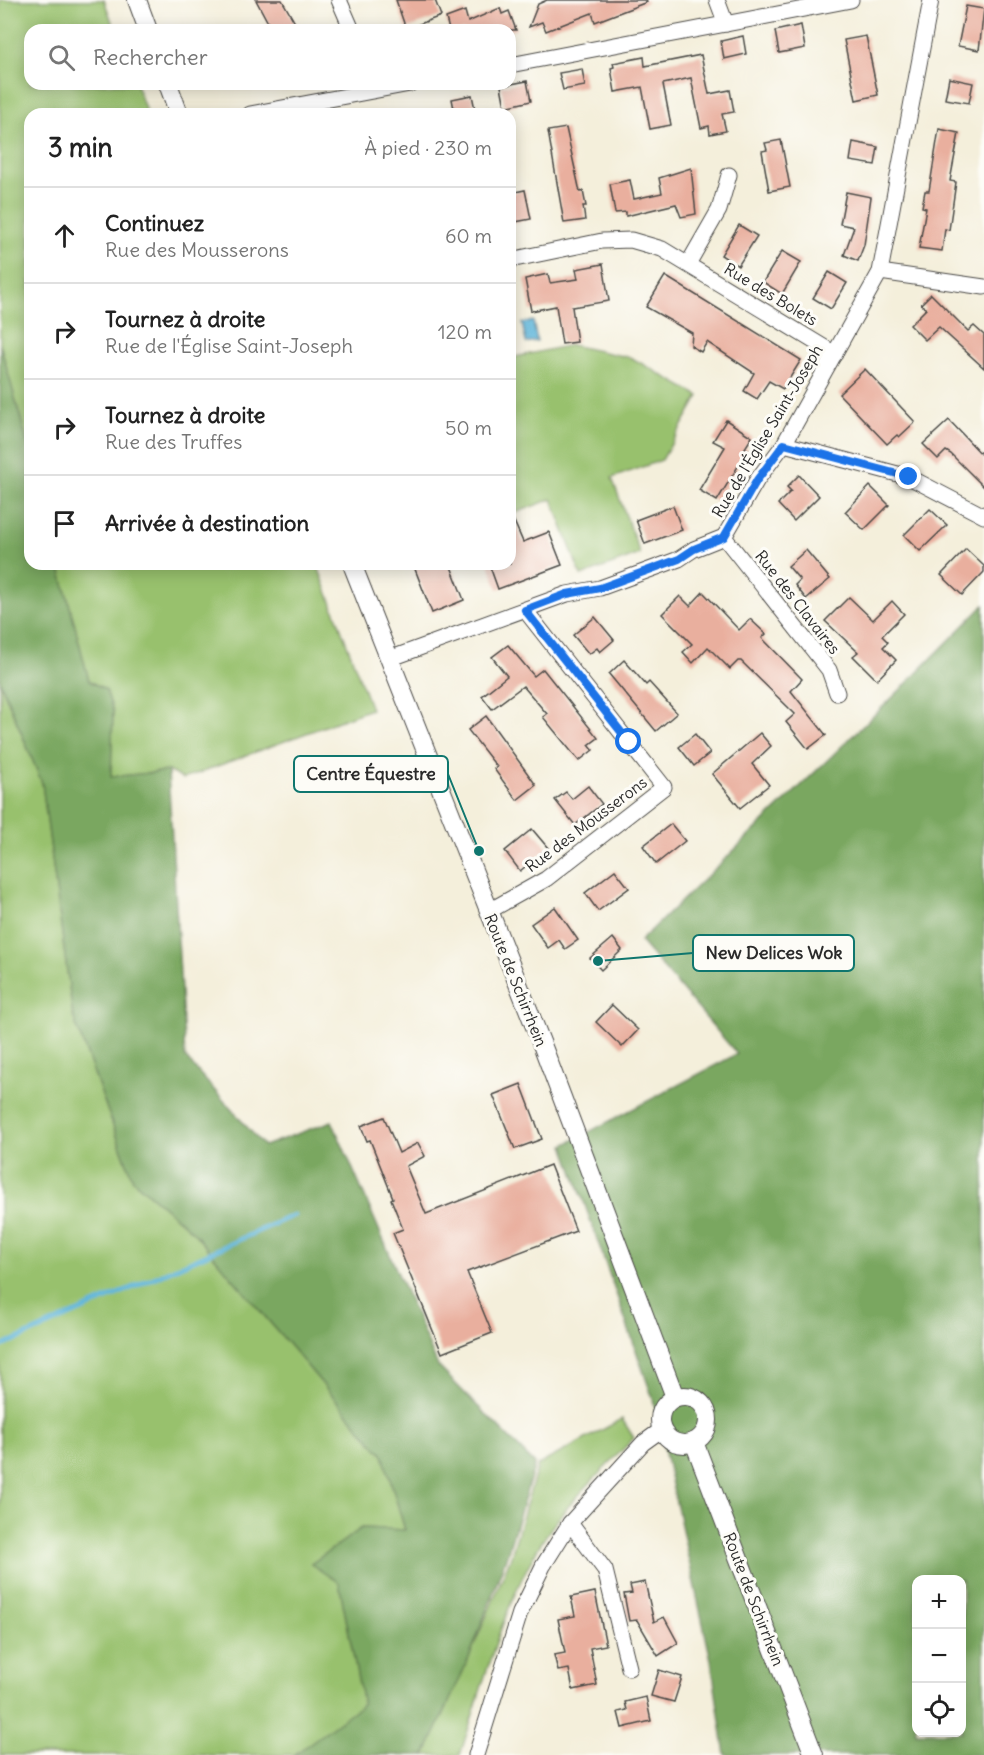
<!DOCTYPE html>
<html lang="fr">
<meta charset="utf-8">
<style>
:root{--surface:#fff;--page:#f6f6f6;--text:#222;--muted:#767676;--line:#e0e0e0}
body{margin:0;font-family:Delius,sans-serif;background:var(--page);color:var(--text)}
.controls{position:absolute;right:18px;bottom:18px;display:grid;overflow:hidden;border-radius:12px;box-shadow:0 3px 15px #0003}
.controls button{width:54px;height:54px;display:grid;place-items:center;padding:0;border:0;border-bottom:2px solid var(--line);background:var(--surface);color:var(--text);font:30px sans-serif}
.stop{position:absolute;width:18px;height:18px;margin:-14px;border:4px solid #1a73e8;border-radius:50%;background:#fff}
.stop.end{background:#1a73e8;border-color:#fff;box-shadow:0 2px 6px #0008}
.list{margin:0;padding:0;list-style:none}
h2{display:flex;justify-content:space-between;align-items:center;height:78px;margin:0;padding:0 24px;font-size:26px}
h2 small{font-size:20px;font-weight:400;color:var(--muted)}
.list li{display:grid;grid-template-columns:39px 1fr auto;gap:18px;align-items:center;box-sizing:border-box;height:96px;padding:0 24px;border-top:2px solid var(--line)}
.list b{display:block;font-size:22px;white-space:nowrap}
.list p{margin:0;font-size:20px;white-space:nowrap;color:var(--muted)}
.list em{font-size:20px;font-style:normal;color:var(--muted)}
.icon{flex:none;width:33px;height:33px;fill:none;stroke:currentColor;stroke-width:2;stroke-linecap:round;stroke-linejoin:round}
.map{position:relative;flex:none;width:984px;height:1755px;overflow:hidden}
.search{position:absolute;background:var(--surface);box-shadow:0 3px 15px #0003;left:24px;top:24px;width:492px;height:66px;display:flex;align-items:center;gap:15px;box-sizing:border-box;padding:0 21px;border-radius:18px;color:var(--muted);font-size:22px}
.panel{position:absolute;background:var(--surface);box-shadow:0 3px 15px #0003;left:24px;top:108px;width:492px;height:462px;border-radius:18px}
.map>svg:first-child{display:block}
.green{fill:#98c16d;stroke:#62764c;stroke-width:1.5}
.forest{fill:#7aa760;stroke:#526946;stroke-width:1.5;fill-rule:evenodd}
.water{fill:#5cb4d9;stroke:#447082;stroke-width:1.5}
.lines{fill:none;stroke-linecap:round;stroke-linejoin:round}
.stream{stroke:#5cb4d9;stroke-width:5}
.building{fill:#e9af9e}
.minor-casing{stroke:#494845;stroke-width:17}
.tertiary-casing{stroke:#494845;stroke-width:20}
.minor{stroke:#fff;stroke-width:15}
.tertiary{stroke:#fff;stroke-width:18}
.route{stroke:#1a73e8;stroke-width:8}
.labels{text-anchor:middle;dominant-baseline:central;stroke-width:6;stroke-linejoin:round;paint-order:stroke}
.street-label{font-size:16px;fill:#2b2b2b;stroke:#fdfcf7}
.leader{fill:none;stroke:#0f766e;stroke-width:2}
.callout-dot{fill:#0f766e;stroke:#fdfcf7;stroke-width:2}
.callout{fill:#fdfcf7;stroke:#0f766e;stroke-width:2}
.callout-label{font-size:18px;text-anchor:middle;font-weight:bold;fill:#2b2b2b}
</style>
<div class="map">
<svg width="984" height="1755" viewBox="0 0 984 1755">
<rect width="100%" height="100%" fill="#fdfcf7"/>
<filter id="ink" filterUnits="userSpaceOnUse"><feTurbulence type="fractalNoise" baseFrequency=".0167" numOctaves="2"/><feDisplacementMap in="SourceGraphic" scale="12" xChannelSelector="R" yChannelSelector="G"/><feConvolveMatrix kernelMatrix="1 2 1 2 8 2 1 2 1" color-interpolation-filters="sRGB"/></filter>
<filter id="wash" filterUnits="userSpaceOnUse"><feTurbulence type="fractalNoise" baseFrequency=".008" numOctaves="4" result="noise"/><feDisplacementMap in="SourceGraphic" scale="24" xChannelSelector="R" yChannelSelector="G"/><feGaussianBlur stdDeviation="1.35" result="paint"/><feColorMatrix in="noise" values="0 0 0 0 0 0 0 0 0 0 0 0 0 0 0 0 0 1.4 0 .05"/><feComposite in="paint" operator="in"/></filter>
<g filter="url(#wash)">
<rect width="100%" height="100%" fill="#f4efdb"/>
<g class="green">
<path d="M0 0H104L115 30H30V84H136L147 114H30V452L0 344Z"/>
<path d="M571 345 632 358 699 396 662 460 612 478 640 554 581 576 552 499 510 515V358Z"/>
<path d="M59 564H317L371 709 183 779 168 771 111 777 113 711 106 690 89 681Z"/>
<path d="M0 682 42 783 73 1016 133 1180 194 1233 383 1455 405 1530 362 1528 311 1564 339 1582 363 1704 294 1755H0Z"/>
<path d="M622 1419 634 1438C599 1475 557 1511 533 1557 499 1619 482 1689 460 1755H425L469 1658 510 1559 538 1465Z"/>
</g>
<g class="forest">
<path d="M0 344 30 452V564H59L89 681 106 690 113 711 111 777 168 771 185 1057 264 1146 332 1121 438 1366 535 1464 506 1558 469 1658 425 1755H294L363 1704 339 1583 311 1564 362 1528 405 1530 383 1455 194 1233 133 1180 73 1016 42 783 0 681Z"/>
<path d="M984 605V1755H725L711 1660 653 1399 564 1145 737 1054 640 941 899 691ZM916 1580H962V1732H916Z"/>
</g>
<path class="water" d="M533 321 537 341 526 343 522 323Z"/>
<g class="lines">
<path class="stream" d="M0 1347 294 1215"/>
</g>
<g id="blocks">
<g class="building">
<path d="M256 0H282L299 30H272Z"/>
<path d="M396 0H435L441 16 406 29Z"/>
<path d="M547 0H646L647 2 595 22 592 13 546 31 542 22 529 27 538 4Z"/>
<path d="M966 6 984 9 979 50 958 46Z"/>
<path d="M500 8 502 14 509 11 516 30H449L446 18 465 11 468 22Z"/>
<path d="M801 25 805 48 779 53 775 31Z"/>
<path d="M743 36 746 54 724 59 721 41Z"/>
<path d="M866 36 878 95 856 100 844 40Z"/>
<path d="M701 55 709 94 730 90 734 112 722 114 726 131 710 134 709 126 701 128 691 78 663 84 671 125 650 129 642 87 615 92 611 68 614 67 613 63 644 57 645 66Z"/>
<path d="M582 69 585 86 563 90 559 73Z"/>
<path d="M949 78 973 83 969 103 945 99Z"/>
<path d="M527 81 531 101 505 107 501 86Z"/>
<path d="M472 95 476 114H455L452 99Z"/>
<path d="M566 128 580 192 583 191 586 206H583L585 220 564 223 548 131Z"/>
<path d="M939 129 959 133 950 181 956 182 949 230 945 229 942 251 919 248 926 208 922 207 925 191H929Z"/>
<path d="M781 140 790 187 769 191 762 151 767 150 765 143Z"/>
<path d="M853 142 878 147 875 165 850 161Z"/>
<path d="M691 168 696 214 681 217 676 204 626 216V212L615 213 610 184 630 180 634 199 662 193 659 178Z"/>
<path d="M525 190 531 219 510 223V193Z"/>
<path d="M846 192 871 197 864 245 858 261 844 255 854 227 840 224Z"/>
<path d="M739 225 757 236 738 266 721 255Z"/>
<path d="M782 251 801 262 782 294 763 282Z"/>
<path d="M603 264 609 301 572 307 577 342 562 344 556 306 531 311 525 279 548 274 550 283 578 279 576 269Z"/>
<path d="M829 272 847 283 831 309 813 298Z"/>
<path d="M665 276 801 360 783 389 769 381 757 399 744 391 754 373 707 342 701 352 691 346 692 333 646 307Z"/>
<path d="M931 294 968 331 974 326 984 335V368L939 327 925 340 910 325 926 309 921 304Z"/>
<path d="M865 369 915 422 899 437 897 435 887 444 839 394Z"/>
<path d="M726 420 752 437 745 448 748 450 717 501 699 490 725 447 713 441Z"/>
<path d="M949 420 984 457V487L951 454 946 451 938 459 923 444Z"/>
<path d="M799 475 819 496 794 521 778 504 791 491 787 487Z"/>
<path d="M870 486 889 505 864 530 845 512Z"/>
<path d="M673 506 682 530 645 544 636 520Z"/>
<path d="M930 509 947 525 920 551 904 535Z"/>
<path d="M510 512 523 542 549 532 562 565 498 589 489 564H510Z"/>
<path d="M966 549 984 566V572L962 595 941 575Z"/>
<path d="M806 550 830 579 806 599 795 585 800 580 788 566Z"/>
<path d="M413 564H450L464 600 432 613Z"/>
<path d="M703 592 739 630 750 619 766 634 762 638 802 679 791 691 826 735 808 749 786 722 795 714 741 661H738L730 669 708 647 693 663 683 652 692 644 662 614 680 596 690 606Z"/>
<path d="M849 597 873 620 892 601 904 614 882 636 888 642 883 647 896 660 877 680 853 656 858 652 825 621Z"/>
<path d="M595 617 614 640 600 652 597 648 589 654 573 635Z"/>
<path d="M508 645 534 676 543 669 598 738 589 745 593 750 579 761 543 717 547 714 523 686 492 709 482 696 507 676 492 657Z"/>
<path d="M624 660 646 685 649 682 677 713 656 731 609 674Z"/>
<path d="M486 716 536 785 517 800 494 769 497 767 468 730Z"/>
<path d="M760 733 771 746 752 764 769 785 740 808 712 774Z"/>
<path d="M695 734 710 753 694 766 679 747Z"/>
<path d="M588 786 602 804 575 825 555 800 566 792 572 799Z"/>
<path d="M671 824 685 841 656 864 643 846Z"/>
<path d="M532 829 548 848 520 871 505 851Z"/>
<path d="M615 870 629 888 598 911 585 893Z"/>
<path d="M555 907 578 940 565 949 559 940 548 948 531 924Z"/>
<path d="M613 938 622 950 601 970 590 958Z"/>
<path d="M612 1005 638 1030 622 1047 596 1022Z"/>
<path d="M521 1084 542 1139 515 1149 493 1095Z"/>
<path d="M384 1117 399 1153 418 1143 425 1156 406 1166 426 1214 550 1165 576 1231 467 1272 492 1333 442 1353 393 1233 403 1229 391 1199 393 1198 370 1140 367 1141 361 1126Z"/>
<path d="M645 1582 654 1622 664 1617 678 1643 658 1656 637 1620 629 1621 624 1594 632 1593 630 1585Z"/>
<path d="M595 1592 606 1645 590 1648 597 1685 573 1690 569 1669 558 1671 554 1655 565 1653 558 1619 575 1616 571 1597Z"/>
<path d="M659 1670 682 1677 674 1702 651 1696Z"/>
<path d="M646 1697 651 1721 622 1728 618 1712 627 1710 625 1702Z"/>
</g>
</g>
</g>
<g filter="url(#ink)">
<use href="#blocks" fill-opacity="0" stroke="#494845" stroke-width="1.5"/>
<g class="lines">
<g class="minor-casing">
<g id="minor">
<path d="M339 0 352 30"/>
<path d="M717 0 726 24"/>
<path d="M510 65 851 0"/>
<path d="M250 114 410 84"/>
<path d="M510 260 602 241 631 240 662 249 835 354"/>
<path d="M688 264 719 210 729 175"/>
<path d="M880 272 984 287"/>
<path d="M784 444 909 477 984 516"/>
<path d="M724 537 829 670 837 693"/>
<path d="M389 659 567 594 600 588 679 559 694 549 724 537 757 480 784 444 880 272 931 0"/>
<path d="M489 911 546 879 664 787 525 610"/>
<path d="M570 1523 605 1570 629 1668"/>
<path d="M476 1755 520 1613 543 1566 570 1523 643 1443 661 1430"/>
</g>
</g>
<g class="tertiary-casing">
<g id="tertiary">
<path d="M137 0 148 30"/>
<path d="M168 84 179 114"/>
<path d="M352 564 543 1047 675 1397"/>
<circle cx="684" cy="1420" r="24"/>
<path d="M694 1442 814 1755"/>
</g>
</g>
<use href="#minor" class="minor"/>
<use href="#tertiary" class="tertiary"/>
</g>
</g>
<g class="lines" filter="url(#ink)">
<path class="route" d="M629 742 525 610 567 594 600 588 679 559 694 549 724 537 757 480 784 444 909 477"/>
</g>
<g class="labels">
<g class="street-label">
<text transform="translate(771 294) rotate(31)">Rue des Bolets</text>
<text transform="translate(767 431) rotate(-59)">Rue de l'Église Saint-Joseph</text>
<text transform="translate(798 602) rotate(52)">Rue des Clavaires</text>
<text transform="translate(586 824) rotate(-37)">Rue des Mousserons</text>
<text transform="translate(516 980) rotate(68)">Route de Schirrhein</text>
<text transform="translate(754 1599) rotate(69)">Route de Schirrhein</text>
</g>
</g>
<path class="leader" d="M479 851L448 774M598 961L693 953"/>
<g class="callout-dot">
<circle cx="479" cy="851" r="6"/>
<circle cx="598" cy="961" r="6"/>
</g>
<g class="callout">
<rect x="294" y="756" width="154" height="36" rx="6"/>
<rect x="693" y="935" width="161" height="36" rx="6"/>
</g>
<g class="callout-label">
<text x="371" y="780">Centre Équestre</text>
<text x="774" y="959">New Delices Wok</text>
</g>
</svg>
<div class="controls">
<button>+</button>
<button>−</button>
<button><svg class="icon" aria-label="locate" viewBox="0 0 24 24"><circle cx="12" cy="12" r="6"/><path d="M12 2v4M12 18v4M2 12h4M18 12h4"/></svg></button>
</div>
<div class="stop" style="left:629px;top:742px"></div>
<div class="stop end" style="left:909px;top:477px"></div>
<div class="search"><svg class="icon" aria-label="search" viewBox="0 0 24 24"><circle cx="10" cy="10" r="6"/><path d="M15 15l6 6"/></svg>Rechercher</div>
<section class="panel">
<h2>3 min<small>À pied · 230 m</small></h2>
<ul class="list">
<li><svg class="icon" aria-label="ahead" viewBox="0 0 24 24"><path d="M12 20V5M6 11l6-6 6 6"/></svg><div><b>Continuez</b><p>Rue des Mousserons</p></div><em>60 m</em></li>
<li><svg class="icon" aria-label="right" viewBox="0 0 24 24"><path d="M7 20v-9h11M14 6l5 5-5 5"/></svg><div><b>Tournez à droite</b><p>Rue de l'Église Saint-Joseph</p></div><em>120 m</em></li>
<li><svg class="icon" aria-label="right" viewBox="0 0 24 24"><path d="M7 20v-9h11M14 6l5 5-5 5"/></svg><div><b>Tournez à droite</b><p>Rue des Truffes</p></div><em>50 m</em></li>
<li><svg class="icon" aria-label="arrive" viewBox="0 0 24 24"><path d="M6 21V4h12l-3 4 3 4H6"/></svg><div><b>Arrivée à destination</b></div></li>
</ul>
</section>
</div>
